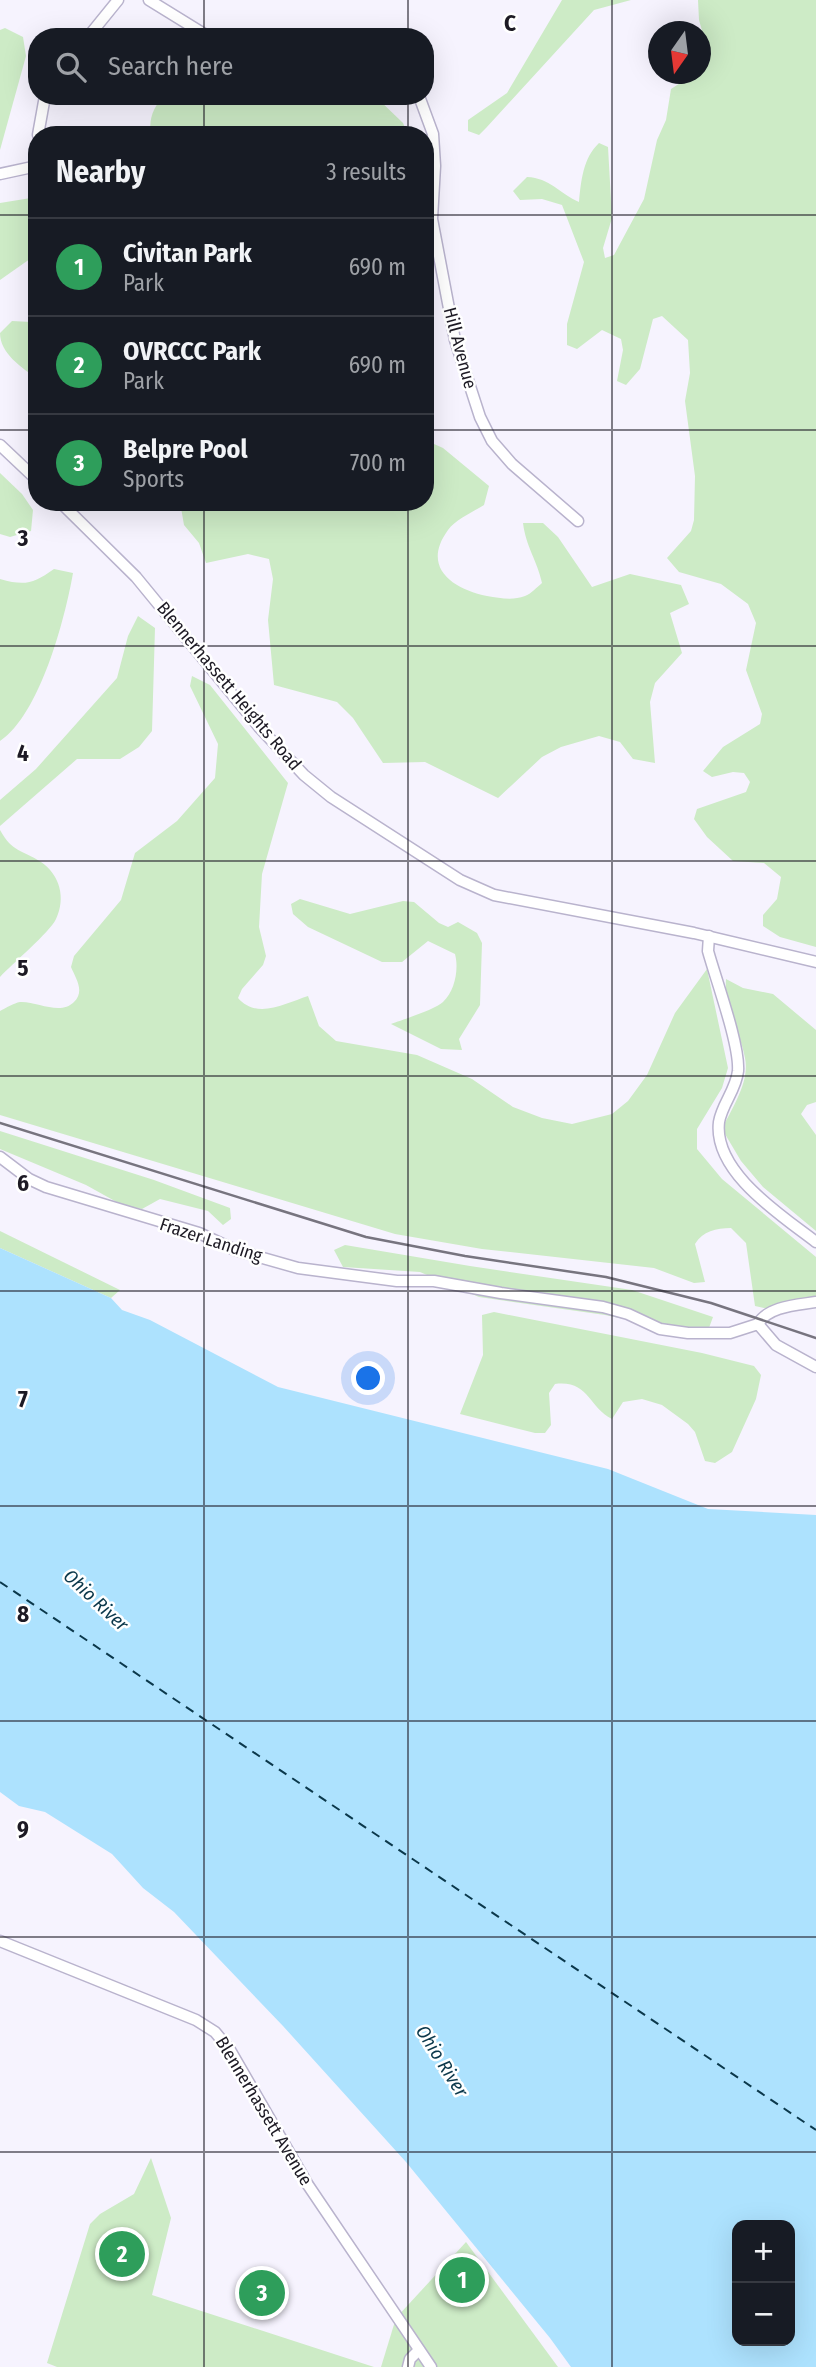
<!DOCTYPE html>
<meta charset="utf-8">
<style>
:root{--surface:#171b24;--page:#20242c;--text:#f1f3f6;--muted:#9ea1a6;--line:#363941;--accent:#7c3aed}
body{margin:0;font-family:"Fira Sans Condensed",sans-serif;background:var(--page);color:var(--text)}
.controls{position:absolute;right:21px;bottom:21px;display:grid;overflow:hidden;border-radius:14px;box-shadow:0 7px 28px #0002}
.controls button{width:63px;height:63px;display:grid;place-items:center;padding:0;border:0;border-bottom:2px solid var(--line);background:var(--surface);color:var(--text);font:35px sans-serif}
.compass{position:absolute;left:648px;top:21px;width:63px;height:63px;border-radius:50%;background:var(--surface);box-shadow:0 7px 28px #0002;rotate:194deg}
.you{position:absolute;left:369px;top:1379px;width:24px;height:24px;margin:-18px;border:5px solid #fff;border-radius:50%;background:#1a73e8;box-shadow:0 0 0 10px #1a73e833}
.badge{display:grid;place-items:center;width:46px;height:46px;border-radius:50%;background:var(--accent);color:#fff;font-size:23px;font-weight:700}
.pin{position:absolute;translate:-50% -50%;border:4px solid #fff;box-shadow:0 2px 7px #0006}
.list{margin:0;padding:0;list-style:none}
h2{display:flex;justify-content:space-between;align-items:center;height:91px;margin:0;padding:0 28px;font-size:30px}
h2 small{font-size:23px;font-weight:400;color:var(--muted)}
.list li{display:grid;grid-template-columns:46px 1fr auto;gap:21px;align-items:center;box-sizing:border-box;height:98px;padding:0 28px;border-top:2px solid var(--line)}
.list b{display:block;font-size:26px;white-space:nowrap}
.list p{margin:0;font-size:23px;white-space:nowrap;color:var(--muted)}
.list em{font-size:23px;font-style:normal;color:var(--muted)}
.icon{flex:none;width:38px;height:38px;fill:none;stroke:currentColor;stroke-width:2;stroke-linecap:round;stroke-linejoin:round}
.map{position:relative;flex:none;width:816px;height:2367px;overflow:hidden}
.search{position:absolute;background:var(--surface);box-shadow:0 7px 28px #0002;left:28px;top:28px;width:406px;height:77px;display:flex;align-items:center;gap:18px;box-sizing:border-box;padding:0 24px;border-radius:28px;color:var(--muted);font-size:26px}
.panel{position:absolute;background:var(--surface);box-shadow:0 7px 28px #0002;left:28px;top:126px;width:406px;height:385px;border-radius:28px}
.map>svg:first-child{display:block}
.green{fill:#cdebc6}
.water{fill:#ade2fe;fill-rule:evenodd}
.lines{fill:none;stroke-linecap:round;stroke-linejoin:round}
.ferry{stroke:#0b384b;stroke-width:2;stroke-dasharray:9 7;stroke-linecap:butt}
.minor-casing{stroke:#b9b3cd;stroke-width:13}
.minor{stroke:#fff;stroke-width:10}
.rail{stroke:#77747f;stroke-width:2.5}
.grid{fill:none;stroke:#1d1a24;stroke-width:2;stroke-opacity:0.55}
.labels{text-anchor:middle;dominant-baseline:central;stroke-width:5;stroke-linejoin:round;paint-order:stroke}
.street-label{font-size:18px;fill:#1d1a24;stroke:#fff}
.water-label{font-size:19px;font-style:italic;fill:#0b384b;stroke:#fff}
.grid-label{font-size:23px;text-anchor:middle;font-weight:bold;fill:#1d1a24;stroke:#fff;stroke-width:5;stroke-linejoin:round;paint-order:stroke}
</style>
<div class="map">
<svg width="816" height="2367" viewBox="0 0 816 2367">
<rect width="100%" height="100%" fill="#f6f3fe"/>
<g class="green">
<path d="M562 0H631L594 10 486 128 479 135 468 131V120L507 93Z"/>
<path d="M698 0H816V947L780 937 763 926V915L777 899 781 877 764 863 733 861 707 837 694 819 697 809 746 792 750 782 744 773 733 772 712 777 703 771 723 747 760 724 762 714 746 670 756 623 748 604 721 584 679 572 667 558 691 531 694 520 695 476 685 401 690 373 688 340 662 316 653 319 640 369 626 385 617 381 623 350 621 339 602 330 577 349 567 345V324L584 262 562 205 542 199 520 200 513 191 527 177C550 178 559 193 579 202 581 181 583 158 599 143L608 147 612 218 603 248 605 258 614 255 644 199 657 140 666 120 671 89 688 78 690 74H700L701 51 705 41 699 20Z"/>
<path d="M5 28 23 37 26 56 0 150V30Z"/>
<path d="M163 96H375L403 123 408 135H152C147 121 154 107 163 96Z"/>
<path d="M37 197V254L0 280V203Z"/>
<path d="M12 321 31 322 37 324V379C22 367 0 354 0 333Z"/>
<path d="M425 440 443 448 489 486 484 505C473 512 456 519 448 530 421 567 452 589 487 596 500 598 512 601 525 596 531 594 537 587 542 583 537 560 526 547 523 523H543L558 537 592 587 630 574 681 585 689 604 670 613 682 653 655 683 650 702 655 763 633 759 620 742 599 736 561 747 542 757 498 798 425 762 383 763 353 718 337 702 274 685 268 620 273 579 269 559 248 554 206 563 199 543 184 525 180 502H425Z"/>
<path d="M0 473 22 494 33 510 31 531 10 537 0 534Z"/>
<path d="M54 569 73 573C65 619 40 714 0 741V579C25 586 33 584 54 569Z"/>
<path d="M138 616 155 628 152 731 139 747 120 759H77L0 826V800L36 769 117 678 128 636Z"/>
<path d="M192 676 210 685 288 783 262 874 259 927 266 956 263 965 242 989 238 998C257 1020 286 1003 308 996L319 1026 336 1041 417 1055 472 1079 513 1107 542 1118 572 1124 612 1114 628 1101 647 1075 675 1013 707 969 728 1068 722 1088 697 1129V1149L722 1179 816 1257V1297L768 1309 755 1306 746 1243 731 1228C716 1228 703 1231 695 1244L705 1282 694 1283 654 1268 482 1249 395 1234 0 1115V1011C6 1008 14 1003 20 1002 37 1001 60 1016 74 1002 85 991 76 979 71 967L74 956 121 900 135 853 177 821 215 778 218 744 190 686Z"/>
<path d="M0 830C13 853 21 849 41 862 60 875 66 898 56 919 50 932 12 964 0 977Z"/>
<path d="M300 899 350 914 403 901 414 902 439 923 448 927 458 922 477 933 482 943 480 1005 459 1039 462 1050 441 1049 391 1024C402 1020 436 1009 443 1002 455 991 459 969 455 954L428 941 402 962H382L308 927 293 914 291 904Z"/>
<path d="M726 979 743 988 773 994 816 1030V1102L807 1105 801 1114 816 1135V1231L763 1187 741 1161 722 1129C732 1108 750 1082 745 1058 740 1031 724 1007 726 979Z"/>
<path d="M0 1131 154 1180 230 1208 231 1219 223 1225 208 1211 160 1199 142 1209 122 1205 86 1185 0 1149Z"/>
<path d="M0 1231 120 1290 111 1298 0 1248Z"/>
<path d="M345 1245 470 1266 632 1290 713 1317 706 1336 605 1315 479 1297 420 1272 343 1267 334 1250Z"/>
<path d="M494 1312 702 1353 754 1366 761 1375 756 1399 732 1452 715 1463 705 1461 695 1432 688 1424 662 1405 642 1399 623 1402 612 1419C588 1407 589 1380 555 1384L549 1393 551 1425 545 1433H535L460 1414 483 1355 482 1315Z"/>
<path d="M151 2158 171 2218 152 2295 374 2367H57L47 2363 90 2224 100 2214 134 2194Z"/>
<path d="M466 2242 558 2367H381L396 2318Z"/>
</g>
<g class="water">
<path d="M0 1248 111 1298 122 1310 150 1320 278 1387 608 1469 708 1509 816 1515V2367H571L550 2338 406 2162 283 2026 174 1912 143 1888 112 1854 45 1812 19 1806 0 1792ZM737 2225H790V2341H737Z"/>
<path d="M260 2273 281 2280 271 2312 250 2306 253 2295 239 2291 241 2284 256 2288Z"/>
</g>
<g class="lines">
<path class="ferry" d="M0 1582 816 2130"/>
<g class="minor-casing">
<g id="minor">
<path d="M149 0 209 37"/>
<path d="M88 37 118 0"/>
<path d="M419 96 433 134 435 166 432 219 455 340 480 417 492 441 512 464 578 521"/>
<path d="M38 135 45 96"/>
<path d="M0 174 37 166"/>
<path d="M0 445 37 480"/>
<path d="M60 502 136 577 259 727 304 775 331 797 460 880 494 895 694 933 816 962"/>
<path d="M709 936 708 951C716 980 740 1045 738 1071 736 1090 722 1104 719 1122 713 1172 781 1215 816 1242"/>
<path d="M0 1157 29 1179 46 1187 199 1233 235 1250 298 1268 397 1281H434L501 1293 603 1307 628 1314 660 1329 688 1333H730L758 1324 776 1345 816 1367"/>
<path d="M758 1324C768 1306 798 1305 816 1302"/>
<path d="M0 1941 196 2020 215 2032 230 2050 308 2185 431 2367"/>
<path d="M408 2367 410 2359 419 2350"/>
</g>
</g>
<use href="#minor" class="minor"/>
<path class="rail" d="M0 1123 366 1237 465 1256 606 1277 711 1303 816 1338"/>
</g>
<path class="grid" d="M204 0V37M408 0V37M612 0V2367M204 96V135M408 96V135M0 215H37M425 215H816M0 430H37M425 430H816M204 502V2367M408 502V2367M0 646H816M0 861H816M0 1076H816M0 1291H816M0 1506H816M0 1721H816M0 1937H816M0 2152H816"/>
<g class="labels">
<g class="street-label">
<text transform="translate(460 348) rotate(75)">Hill Avenue</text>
<text transform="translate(229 686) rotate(50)">Blennerhassett Heights Road</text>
<text transform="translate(211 1240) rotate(18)">Frazer Landing</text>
<text transform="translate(264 2111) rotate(59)">Blennerhassett Avenue</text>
</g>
<g class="water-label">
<text transform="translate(96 1600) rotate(43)">Ohio River</text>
<text transform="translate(442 2061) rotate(58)">Ohio River</text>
</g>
</g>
<g class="grid-label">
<text x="510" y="31">C</text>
<text x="23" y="546">3</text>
<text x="23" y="761">4</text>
<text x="23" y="976">5</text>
<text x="23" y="1191">6</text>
<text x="23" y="1407">7</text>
<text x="23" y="1622">8</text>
<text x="23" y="1837">9</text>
</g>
</svg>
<div class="controls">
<button>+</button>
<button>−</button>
</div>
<svg class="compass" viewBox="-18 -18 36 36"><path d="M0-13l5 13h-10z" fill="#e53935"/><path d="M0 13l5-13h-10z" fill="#9ea1a6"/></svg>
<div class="you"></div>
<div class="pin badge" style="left:462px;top:2280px;background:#2e9e5b">1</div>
<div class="pin badge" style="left:122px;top:2254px;background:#2e9e5b">2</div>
<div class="pin badge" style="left:262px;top:2293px;background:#2e9e5b">3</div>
<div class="search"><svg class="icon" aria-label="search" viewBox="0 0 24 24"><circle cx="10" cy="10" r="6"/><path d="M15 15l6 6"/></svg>Search here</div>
<section class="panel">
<h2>Nearby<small>3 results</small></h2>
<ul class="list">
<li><span class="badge" style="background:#2e9e5b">1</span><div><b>Civitan Park</b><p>Park</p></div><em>690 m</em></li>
<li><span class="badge" style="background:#2e9e5b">2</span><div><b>OVRCCC Park</b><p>Park</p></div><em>690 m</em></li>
<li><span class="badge" style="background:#2e9e5b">3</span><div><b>Belpre Pool</b><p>Sports</p></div><em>700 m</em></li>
</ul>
</section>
</div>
